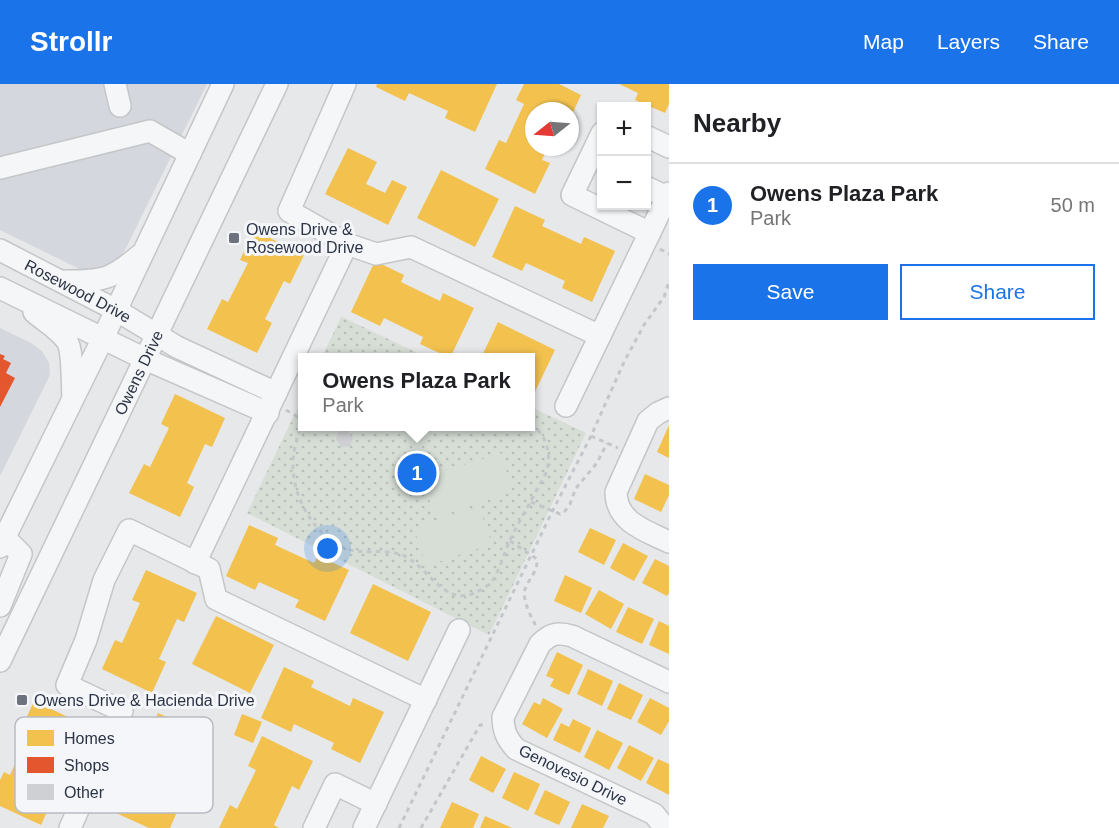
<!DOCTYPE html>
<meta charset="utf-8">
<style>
:root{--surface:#fff;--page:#f2f2f2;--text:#202124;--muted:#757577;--line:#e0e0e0;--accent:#1a73e8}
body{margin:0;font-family:Arial,sans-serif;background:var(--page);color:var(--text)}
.controls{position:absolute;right:18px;top:18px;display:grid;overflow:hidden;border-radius:0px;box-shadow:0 2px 4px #0004}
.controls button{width:54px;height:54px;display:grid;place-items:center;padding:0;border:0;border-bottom:2px solid var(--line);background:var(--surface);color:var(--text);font:30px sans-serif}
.compass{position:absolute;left:525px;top:18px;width:54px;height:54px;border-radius:50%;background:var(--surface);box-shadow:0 2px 4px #0004;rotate:253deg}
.you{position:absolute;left:328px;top:465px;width:21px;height:21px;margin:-15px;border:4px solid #fff;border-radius:50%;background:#1a73e8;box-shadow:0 0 0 9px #1a73e833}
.badge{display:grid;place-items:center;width:39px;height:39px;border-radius:50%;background:var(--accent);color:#fff;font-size:20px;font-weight:700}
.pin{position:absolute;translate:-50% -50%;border:3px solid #fff;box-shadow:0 2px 6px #0006}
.popup{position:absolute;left:298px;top:269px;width:237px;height:78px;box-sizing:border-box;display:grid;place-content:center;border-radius:0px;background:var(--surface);filter:drop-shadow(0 2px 4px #0005);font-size:20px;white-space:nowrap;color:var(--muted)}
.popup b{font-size:22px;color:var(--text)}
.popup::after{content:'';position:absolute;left:50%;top:100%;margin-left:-12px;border:12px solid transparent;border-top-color:var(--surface)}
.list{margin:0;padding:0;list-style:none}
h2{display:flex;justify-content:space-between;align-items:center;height:78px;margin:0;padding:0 24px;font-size:26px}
h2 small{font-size:20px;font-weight:400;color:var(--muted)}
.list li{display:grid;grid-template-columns:39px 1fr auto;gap:18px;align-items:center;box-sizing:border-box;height:84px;padding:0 24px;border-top:2px solid var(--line)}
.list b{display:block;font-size:22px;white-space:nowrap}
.list p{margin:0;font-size:20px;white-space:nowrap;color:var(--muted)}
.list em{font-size:20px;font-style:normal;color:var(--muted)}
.actions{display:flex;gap:12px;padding:18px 24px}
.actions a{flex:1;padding:14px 0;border:2px solid var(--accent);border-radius:0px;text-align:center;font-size:21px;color:var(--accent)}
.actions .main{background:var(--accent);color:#fff}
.map{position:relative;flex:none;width:669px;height:744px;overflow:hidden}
header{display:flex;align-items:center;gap:36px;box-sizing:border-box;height:84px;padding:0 30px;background:var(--accent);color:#fff}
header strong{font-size:28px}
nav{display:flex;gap:33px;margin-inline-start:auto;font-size:21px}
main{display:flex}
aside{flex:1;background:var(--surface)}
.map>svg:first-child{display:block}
.built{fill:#d4d7dd}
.grass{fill:url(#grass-dots)}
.garden{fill:#d6ded6}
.homes{fill:#f2c14e}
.shops{fill:#e4572e}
.building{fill:#ced0d3}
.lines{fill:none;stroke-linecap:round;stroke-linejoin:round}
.minor-casing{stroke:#c4c6c8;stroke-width:24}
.path{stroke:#c5c6ca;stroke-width:3;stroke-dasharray:4.5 4.5;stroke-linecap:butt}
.minor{stroke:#f5f6f7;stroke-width:21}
.poi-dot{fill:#6c737f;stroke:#f4f6f9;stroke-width:2}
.labels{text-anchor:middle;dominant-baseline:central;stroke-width:6;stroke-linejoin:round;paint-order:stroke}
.poi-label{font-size:16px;fill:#2b3445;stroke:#f4f6f9;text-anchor:start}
.street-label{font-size:16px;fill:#2b3445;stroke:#f4f6f9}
.key{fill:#f4f6f9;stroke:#b8bcc3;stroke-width:1.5}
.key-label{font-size:16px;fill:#2b3445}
</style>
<header>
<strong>Strollr</strong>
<nav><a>Map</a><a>Layers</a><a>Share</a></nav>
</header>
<main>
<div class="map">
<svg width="669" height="744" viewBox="0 0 669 744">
<defs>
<pattern id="grass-dots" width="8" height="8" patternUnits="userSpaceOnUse" patternTransform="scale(1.5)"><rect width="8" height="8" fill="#d6ded6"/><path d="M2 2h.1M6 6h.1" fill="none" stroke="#b8bfb9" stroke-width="1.8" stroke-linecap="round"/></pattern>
</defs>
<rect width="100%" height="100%" fill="#e6e8ea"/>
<g class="built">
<path d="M0 0H207L118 180 92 191 0 146Z"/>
<path d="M0 244 31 259 42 267 49 279 50 291 0 392Z"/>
</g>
<g class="grass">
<path d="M341 233H342L426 273H322Z"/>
<path d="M303 313V342H531V323L586 349 489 551 247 429Z"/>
</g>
<g class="garden">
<path d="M501 369 513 408 435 433 422 394Z"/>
<path d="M479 423 492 460 426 482 414 445Z"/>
</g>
<g class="homes">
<path d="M377 0H497L475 48 445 34 448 27 409 9 405 17 376 3Z"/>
<path d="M524 0H559L581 11 570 35V27H534V63H548L542 76 550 79 535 110 485 85 499 56 506 59 524 20 516 16Z"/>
<path d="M619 0H669V20L665 29 635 16 638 9Z"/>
<path d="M348 64 377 78 366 100 385 109 392 96 407 103 388 141 325 110Z"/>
<path d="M441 86 499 115 475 163 417 134Z"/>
<path d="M515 122 545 136 542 142 581 160 584 153 615 167 592 218 562 204 565 197 526 179 522 187 492 173Z"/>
<path d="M254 146 304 171 290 200 284 197 265 235 272 239 257 269 207 245 222 215 228 218 248 179 240 176Z"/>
<path d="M375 177 404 191 401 198 440 217 443 209 474 224 450 274 420 260 423 253 384 234 380 242 351 228Z"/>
<path d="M498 238 555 266 531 316V274H481Z"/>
<path d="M175 310 225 334 212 363 205 360 187 399 194 403 180 433 129 409 144 380 150 383 169 344 161 340Z"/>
<path d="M669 341V374L657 368Z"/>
<path d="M645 390 669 401V411L661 428 634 415Z"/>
<path d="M249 441 278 454 275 461 314 479 318 472 349 486 325 537 295 523 299 516 259 498 255 506 226 492Z"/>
<path d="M590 444 616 456 604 481 578 468Z"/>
<path d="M623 459 648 472 634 497 610 484Z"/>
<path d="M655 475 669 482V509L667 512 642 499Z"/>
<path d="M146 486 197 509 184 538 177 535 159 575 166 578 152 609 102 585 115 556 122 559 140 519 132 516Z"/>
<path d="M565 491 592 504 581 529 554 517Z"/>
<path d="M373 500 431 528 408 577 350 549Z"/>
<path d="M599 506 624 520 611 545 585 530Z"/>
<path d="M628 523 654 535 642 560 616 548Z"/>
<path d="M216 532 274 561 250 609 192 580Z"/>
<path d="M659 537 669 542V570L649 561Z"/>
<path d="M557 568 583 581 569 611 550 602 554 595 546 592Z"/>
<path d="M284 583 314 597 311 603 350 622 353 614 384 628 360 679 331 665 334 659 294 640 291 648 261 634Z"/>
<path d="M588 585 613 597 602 622 577 610Z"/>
<path d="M619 599 643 611 631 636 607 625Z"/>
<path d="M543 614 563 625 547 654 522 640 534 618 540 621Z"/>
<path d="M650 614 669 624V637L661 651 637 638Z"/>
<path d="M34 617 85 641 72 670 65 667 47 707 55 710 41 741 0 722V696L4 688 10 691 28 651 20 648Z"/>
<path d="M158 629 210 652 197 681 190 678 173 718 180 721 170 744H149L116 729 129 699 136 702 153 662 145 659Z"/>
<path d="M242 630 262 638 253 659 234 651Z"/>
<path d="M573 635 591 644 580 669 553 656 561 639 569 643Z"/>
<path d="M597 646 623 659 609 686 584 673Z"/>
<path d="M262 652 313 677 299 706 292 702 274 741 279 744H219L230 721 237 725 256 686 248 682Z"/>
<path d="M629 661 654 674 641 697 617 684Z"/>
<path d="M481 672 506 685 493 709 469 696Z"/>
<path d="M658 675 669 680V711L646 699Z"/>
<path d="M514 688 540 700 528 727 502 714Z"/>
<path d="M545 706 570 718 559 741 534 730Z"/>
<path d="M452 718 479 730 473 744H440Z"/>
<path d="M582 720 609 732 603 744H571Z"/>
<path d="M485 732 512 744H480Z"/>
</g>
<path class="shops" d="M0 270 5 272 3 275 11 279 6 289 15 294 0 323Z"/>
<path class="building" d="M339 347H348L353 354 350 362 341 363 336 355Z"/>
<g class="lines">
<g class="minor-casing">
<g id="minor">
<path d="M115 0 120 22"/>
<path d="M345 0 289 127 347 160 376 170 411 163 600 252"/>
<path d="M602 49 572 111 650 149"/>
<path d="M646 52 669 63"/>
<path d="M0 84 150 47 190 70"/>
<path d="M646 103 667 113"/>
<path id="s1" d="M0 166 116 226 177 263 276 309"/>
<path d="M65 197C103 197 111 196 140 171"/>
<path d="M0 204 145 275 268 329"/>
<path d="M34 228C44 237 59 245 67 257 73 266 72 301 73 314"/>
<path d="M566 322 669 109"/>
<path d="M669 324 658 329 648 337 616 408C616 438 646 447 669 458"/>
<path d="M0 452 5 454 21 470 0 522"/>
<path d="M0 463 103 254 223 0"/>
<path d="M195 479 347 160"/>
<path id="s2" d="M0 577 277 0"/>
<path d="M70 744 122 627 67 601 86 556 104 496 129 446 209 485 216 515 426 616"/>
<path d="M314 744 335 700 376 720"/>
<path d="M364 744 459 546"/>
<path d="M665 744 654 730 516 665C507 655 503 647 503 633L540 560C551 549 558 548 572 552L669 598"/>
</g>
</g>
<g class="path">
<path d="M660 165 669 170"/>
<path d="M286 326 303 336"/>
<path d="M303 337C298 349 294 363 293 377 291 411 314 453 347 465 364 471 385 464 402 471 430 482 445 529 482 505 486 503 491 499 493 496 500 485 504 470 509 458 520 435 534 412 546 389 552 371 547 351 531 340"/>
<path d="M591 352 618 364"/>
<path d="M531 418 560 430 565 427 570 420 576 404 597 379 607 359"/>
<path d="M510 457 537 475C538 488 529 494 525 505 522 516 531 533 536 542"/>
<path d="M399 744 552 428 591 352 624 278 644 241 664 213 669 198"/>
<path d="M421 744 480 641H486"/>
</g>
<use href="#minor" class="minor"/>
</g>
<g class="poi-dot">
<rect x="228" y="148" width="12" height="12" rx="3"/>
<rect x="16" y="610" width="12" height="12" rx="3"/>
</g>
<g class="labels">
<g class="poi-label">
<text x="246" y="145">Owens Drive &amp;<tspan x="246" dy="18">Rosewood Drive</tspan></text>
<text x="34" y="616">Owens Drive &amp; Hacienda Drive</text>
</g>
<g class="street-label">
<text stroke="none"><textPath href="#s1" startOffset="88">Rosewood Drive</textPath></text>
<text stroke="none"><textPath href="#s2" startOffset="320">Owens Drive</textPath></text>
<text transform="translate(573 691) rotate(26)">Genovesio Drive</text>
</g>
</g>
<rect x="15" y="633" width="198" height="96" rx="9" class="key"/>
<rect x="27" y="646" width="27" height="16" fill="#f2c14e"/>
<rect x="27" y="673" width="27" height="16" fill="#e4572e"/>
<rect x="27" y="700" width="27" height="16" fill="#ced0d3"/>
<g class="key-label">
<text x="64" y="660">Homes</text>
<text x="64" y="687">Shops</text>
<text x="64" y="714">Other</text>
</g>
</svg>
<div class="controls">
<button>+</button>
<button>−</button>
</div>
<svg class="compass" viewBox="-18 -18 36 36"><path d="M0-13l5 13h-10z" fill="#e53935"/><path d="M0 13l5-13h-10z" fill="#757577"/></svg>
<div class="you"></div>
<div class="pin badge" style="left:417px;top:389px">1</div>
<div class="popup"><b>Owens Plaza Park</b>Park</div>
</div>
<aside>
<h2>Nearby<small></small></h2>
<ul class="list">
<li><span class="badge">1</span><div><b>Owens Plaza Park</b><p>Park</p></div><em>50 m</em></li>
</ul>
<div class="actions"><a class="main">Save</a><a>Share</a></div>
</aside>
</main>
